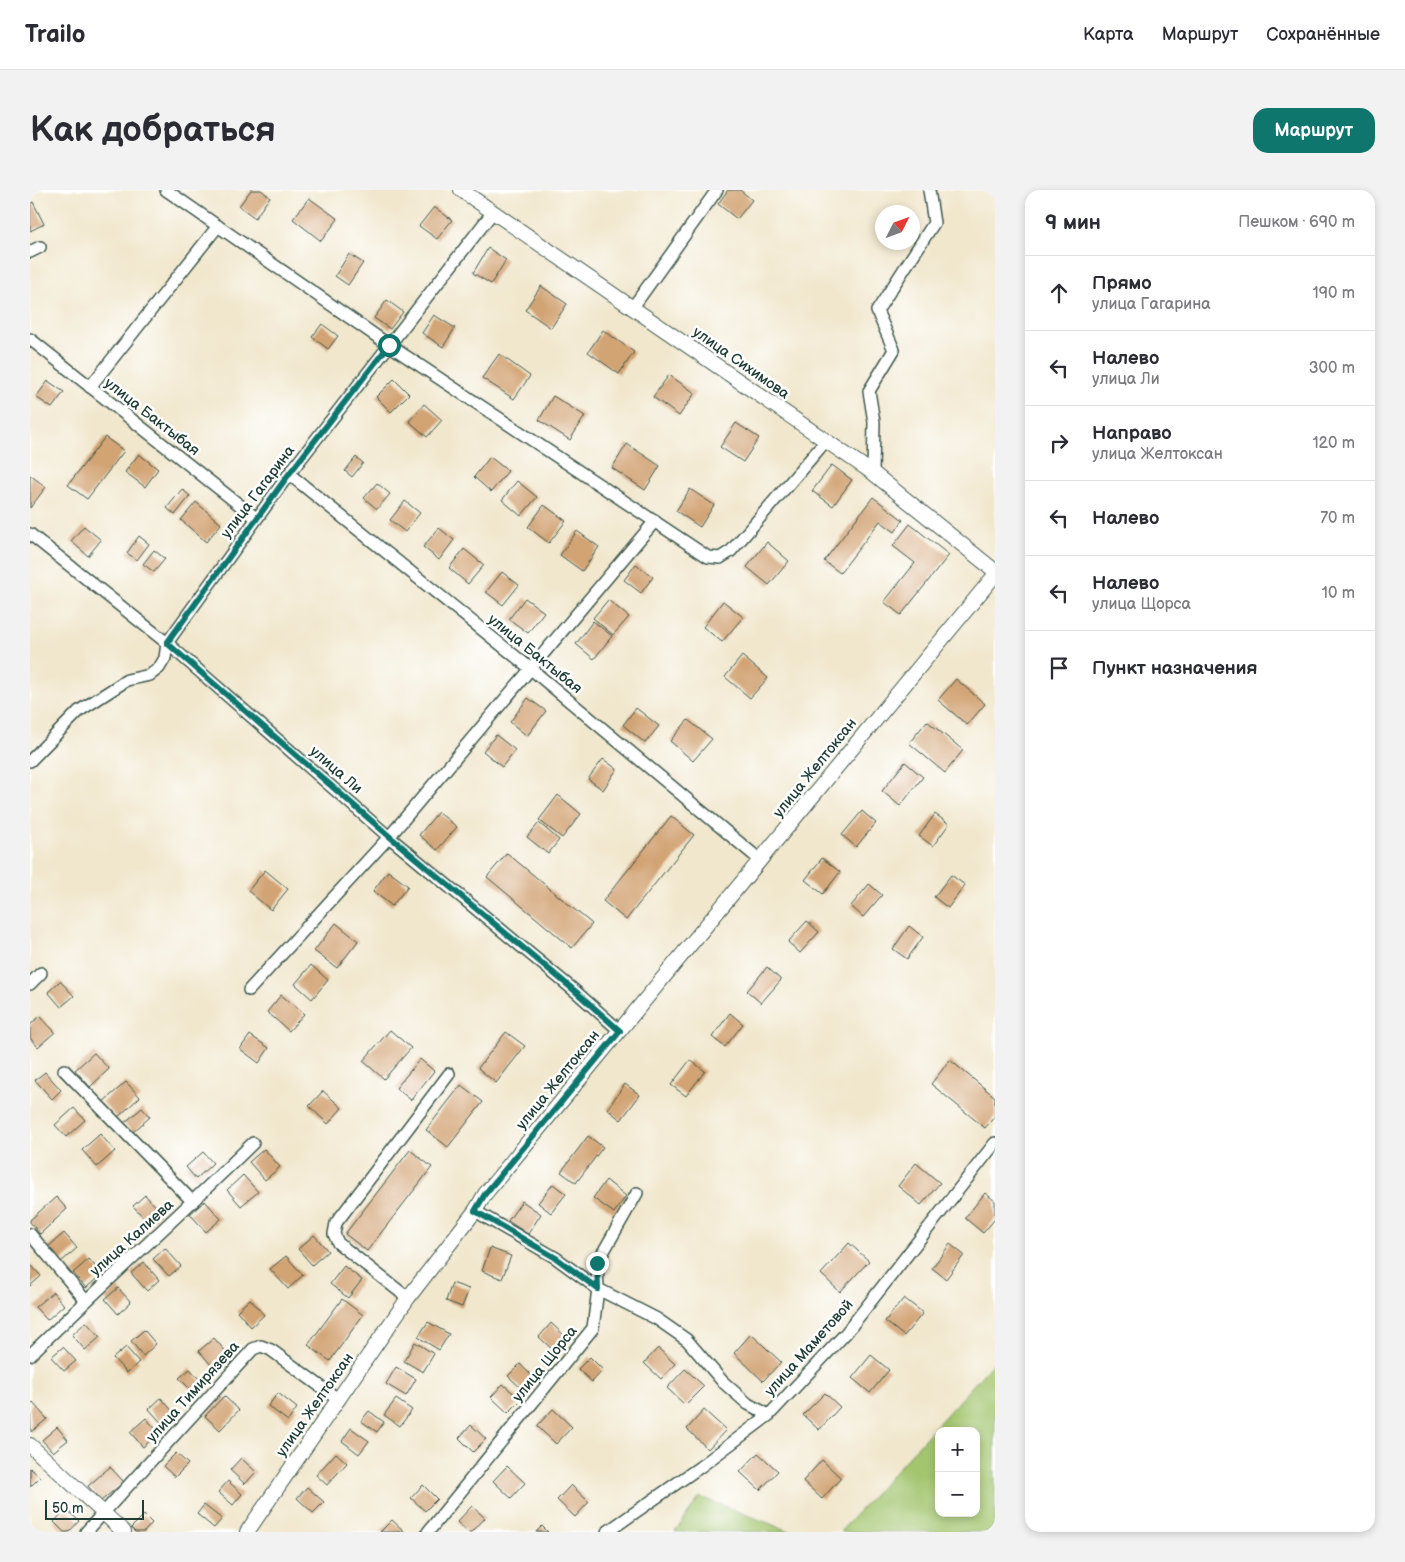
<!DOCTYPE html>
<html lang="ru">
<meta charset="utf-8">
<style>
:root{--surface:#fff;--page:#f2f2f3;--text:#2b2b33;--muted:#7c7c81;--line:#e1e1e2;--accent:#0f766e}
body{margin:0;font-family:"Balsamiq Sans",sans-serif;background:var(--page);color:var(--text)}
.controls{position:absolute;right:15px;bottom:15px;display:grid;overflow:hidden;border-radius:10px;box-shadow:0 2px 8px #0003}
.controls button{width:45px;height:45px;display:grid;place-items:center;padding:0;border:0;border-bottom:1px solid var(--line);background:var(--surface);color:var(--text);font:25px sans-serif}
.compass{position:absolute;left:845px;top:15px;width:45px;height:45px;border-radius:50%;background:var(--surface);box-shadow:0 2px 8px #0003;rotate:48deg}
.scale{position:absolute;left:15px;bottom:12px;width:99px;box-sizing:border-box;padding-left:5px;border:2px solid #1f3d34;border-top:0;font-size:14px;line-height:18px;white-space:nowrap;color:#1f3d34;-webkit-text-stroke:4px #fff;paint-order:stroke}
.stop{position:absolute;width:15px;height:15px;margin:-11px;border:4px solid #0f766e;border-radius:50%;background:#fff}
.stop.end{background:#0f766e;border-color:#fff;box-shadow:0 1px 5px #0008}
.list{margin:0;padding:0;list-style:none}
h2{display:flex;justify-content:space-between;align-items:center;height:65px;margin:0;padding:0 20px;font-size:21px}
h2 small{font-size:16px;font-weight:400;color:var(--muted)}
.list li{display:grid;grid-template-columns:32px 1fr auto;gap:15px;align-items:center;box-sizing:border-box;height:75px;padding:0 20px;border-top:1px solid var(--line)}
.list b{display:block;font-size:19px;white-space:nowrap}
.list p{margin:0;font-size:16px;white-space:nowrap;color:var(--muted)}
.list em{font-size:16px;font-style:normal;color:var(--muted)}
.icon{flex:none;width:28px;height:28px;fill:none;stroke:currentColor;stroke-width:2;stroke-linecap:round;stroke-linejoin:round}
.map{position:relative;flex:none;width:965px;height:1342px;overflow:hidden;border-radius:15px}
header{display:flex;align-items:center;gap:30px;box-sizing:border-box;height:70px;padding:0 25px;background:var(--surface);border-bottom:1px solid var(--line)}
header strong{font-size:24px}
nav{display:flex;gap:28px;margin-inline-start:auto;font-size:18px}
.intro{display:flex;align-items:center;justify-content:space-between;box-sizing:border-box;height:120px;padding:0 30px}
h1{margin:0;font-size:35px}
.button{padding:12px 22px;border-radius:15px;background:var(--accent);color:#fff;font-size:18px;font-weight:700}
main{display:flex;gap:30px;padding:0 30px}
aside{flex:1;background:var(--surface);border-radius:15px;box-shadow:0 2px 8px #0003}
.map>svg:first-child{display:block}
.green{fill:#a3c56e;stroke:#618151;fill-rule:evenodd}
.building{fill:#d2a373}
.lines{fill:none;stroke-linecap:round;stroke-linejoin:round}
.minor-casing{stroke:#3e564b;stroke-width:14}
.tertiary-casing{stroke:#3e564b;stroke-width:16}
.minor{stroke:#fff;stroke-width:11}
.tertiary{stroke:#fff;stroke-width:14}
.route{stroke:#0f766e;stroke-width:6}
.labels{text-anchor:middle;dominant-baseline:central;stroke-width:5;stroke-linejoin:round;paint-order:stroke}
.street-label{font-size:15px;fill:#1f3d34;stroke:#fff}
</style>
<header>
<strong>Trailo</strong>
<nav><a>Карта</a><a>Маршрут</a><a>Сохранённые</a></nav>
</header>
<div class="intro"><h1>Как добраться</h1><a class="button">Маршрут</a></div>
<main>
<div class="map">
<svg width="965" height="1342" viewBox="0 0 965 1342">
<rect width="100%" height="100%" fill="#fff"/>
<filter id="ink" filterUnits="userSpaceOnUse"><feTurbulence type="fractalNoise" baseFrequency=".02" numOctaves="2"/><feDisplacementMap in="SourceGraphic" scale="10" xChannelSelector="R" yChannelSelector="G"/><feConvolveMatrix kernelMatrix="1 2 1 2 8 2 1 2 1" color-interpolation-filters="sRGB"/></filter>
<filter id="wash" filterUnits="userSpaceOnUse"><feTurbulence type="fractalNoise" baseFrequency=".0096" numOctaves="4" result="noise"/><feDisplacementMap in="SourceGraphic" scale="20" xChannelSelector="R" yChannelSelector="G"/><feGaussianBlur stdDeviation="1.12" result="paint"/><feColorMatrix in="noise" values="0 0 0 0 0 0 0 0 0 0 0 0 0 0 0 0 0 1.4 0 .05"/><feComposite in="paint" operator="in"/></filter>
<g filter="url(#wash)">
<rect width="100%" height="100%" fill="#f1e7cd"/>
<g class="green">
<path d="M965 1171V1342H810ZM909 1241H946V1323H909Z"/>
<path d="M670 1307 762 1342H645Z"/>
</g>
<g id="blocks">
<g class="building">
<path d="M221 0H231L240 7 225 28 209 16Z"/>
<path d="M698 0H710L722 10 707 29 688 14Z"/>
<path d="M279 8 308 29 291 51 263 29Z"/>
<path d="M3 12 14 34 0 41V14Z"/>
<path d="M404 17 422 30 407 49 389 36Z"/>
<path d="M458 58 476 70 461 94 443 83Z"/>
<path d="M319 64 333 73 318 95 305 86Z"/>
<path d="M511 96 537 114 521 138 495 120Z"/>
<path d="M357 110 373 122 360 139 344 128Z"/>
<path d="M404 125 425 138 413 157 392 143Z"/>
<path d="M292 134 308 146 298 159 282 147Z"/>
<path d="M573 140 604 162 589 184 558 162Z"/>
<path d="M469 164 500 186 484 209 452 188Z"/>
<path d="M639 185 665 203 649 226 623 207Z"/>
<path d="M364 189 379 204 361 222 346 207Z"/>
<path d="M18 191 34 202 22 218 6 207Z"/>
<path d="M523 206 555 226 540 250 509 230Z"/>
<path d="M394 214 412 230 397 247 379 231Z"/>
<path d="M706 233 729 248 713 272 690 257Z"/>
<path d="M75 247 94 261 57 309 38 295Z"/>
<path d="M597 254 630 276 615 300 582 278Z"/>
<path d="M109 264 128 279 115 297 95 282Z"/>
<path d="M326 267 333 273 322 287 315 281Z"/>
<path d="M460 267 478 281 461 302 444 287Z"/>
<path d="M802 275 822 290 803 316 782 301Z"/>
<path d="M0 285 16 297 0 318Z"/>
<path d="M487 291 507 307 491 326 472 310Z"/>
<path d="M347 293 360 304 347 319 334 308Z"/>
<path d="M152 299 160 306 145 325 137 318Z"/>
<path d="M660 299 684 315 670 337 646 321Z"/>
<path d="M843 307 873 330 865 342 850 331 810 383 794 371Z"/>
<path d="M375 311 390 323 375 342 360 330Z"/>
<path d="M166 312 191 334 176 352 151 330Z"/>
<path d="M514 315 536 331 519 353 498 337Z"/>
<path d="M880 334 919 365 871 425 854 412 885 373 863 356Z"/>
<path d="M54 336 71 350 58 366 41 351Z"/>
<path d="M409 338 424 350 409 370 393 357Z"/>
<path d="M547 341 569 357 552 381 530 365Z"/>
<path d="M109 346 119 354 107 370 97 363Z"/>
<path d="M737 352 759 371 739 395 717 377Z"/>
<path d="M434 359 454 375 438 394 419 378Z"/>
<path d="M124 360 135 369 124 382 113 374Z"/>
<path d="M606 374 623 387 611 403 594 390Z"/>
<path d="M472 382 489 395 473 415 456 402Z"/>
<path d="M495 408 514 422 498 443 479 429Z"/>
<path d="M578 410 599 427 583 445 563 428Z"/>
<path d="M693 411 713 427 692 452 673 437Z"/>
<path d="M563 431 582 446 564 469 546 454Z"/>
<path d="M712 466 738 488 720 508 695 487Z"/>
<path d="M926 489 955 514 937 535 908 510Z"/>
<path d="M498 508 516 521 497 546 480 532Z"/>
<path d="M606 518 629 536 615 553 593 535Z"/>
<path d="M658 530 682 549 663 571 640 551Z"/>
<path d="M897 531 933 560 915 583 879 553Z"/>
<path d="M466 545 485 560 472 577 453 561Z"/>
<path d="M573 569 587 579 573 600 558 589Z"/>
<path d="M875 572 893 587 870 616 852 601Z"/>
<path d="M528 605 551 624 532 648 509 630Z"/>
<path d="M832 621 846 633 826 657 812 645Z"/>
<path d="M408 622 427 637 407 660 389 645Z"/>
<path d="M905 624 919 634 903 656 889 646Z"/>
<path d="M641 626 664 645 596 730 573 711Z"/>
<path d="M509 633 529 650 518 664 497 647Z"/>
<path d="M477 663 562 734 542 758 457 687Z"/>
<path d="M792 668 810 682 793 704 775 690Z"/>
<path d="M235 680 258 699 241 720 218 701Z"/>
<path d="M358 681 378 696 362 716 343 701Z"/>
<path d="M921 685 935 695 918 718 904 707Z"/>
<path d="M839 694 852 705 833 727 821 716Z"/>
<path d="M777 731 789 742 770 763 758 752Z"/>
<path d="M306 733 328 751 307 778 284 761Z"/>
<path d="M879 736 893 747 877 769 863 759Z"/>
<path d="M281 775 298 790 282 809 265 794Z"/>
<path d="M737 777 751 790 731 813 717 801Z"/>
<path d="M30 791 44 806 31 817 18 802Z"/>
<path d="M251 805 274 824 259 841 237 822Z"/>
<path d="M700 823 713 834 695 857 682 847Z"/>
<path d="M10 826 25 842 8 857 0 848V835Z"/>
<path d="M360 840 381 858 354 889 333 871Z"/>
<path d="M476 842 495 856 466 893 448 878Z"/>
<path d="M220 845 239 858 229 873 210 859Z"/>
<path d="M64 863 79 879 60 897 45 880Z"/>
<path d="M390 869 404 881 381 910 366 898Z"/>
<path d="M660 870 675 881 656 906 641 895Z"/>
<path d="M920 870 965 907V926L955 938 901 894Z"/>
<path d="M15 882 31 900 22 909 5 890Z"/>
<path d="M96 892 110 907 87 928 73 912Z"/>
<path d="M595 894 610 905 591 930 577 919Z"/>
<path d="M431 895 453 912 418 957 396 940Z"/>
<path d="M293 901 312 918 298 934 279 916Z"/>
<path d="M44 918 55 930 36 947 25 935Z"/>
<path d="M112 918 120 927 103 942 94 933Z"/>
<path d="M70 944 85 961 67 977 52 960Z"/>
<path d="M558 946 573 957 546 993 531 982Z"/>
<path d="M234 959 250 977 235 990 219 972Z"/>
<path d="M380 960 402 977 337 1061 315 1044Z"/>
<path d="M173 962 183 973 166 989 156 977Z"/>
<path d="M886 973 910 993 891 1015 868 996Z"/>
<path d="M213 985 228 1002 211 1016 197 1000Z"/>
<path d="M576 990 596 1006 584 1023 563 1008Z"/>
<path d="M523 994 536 1004 521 1023 508 1013Z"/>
<path d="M955 1003 965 1011V1029L953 1043 935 1028Z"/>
<path d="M115 1005 131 1022 119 1033 103 1016Z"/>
<path d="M26 1007 37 1019 10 1044 0 1032V1030Z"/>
<path d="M175 1011 191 1029 176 1042 160 1024Z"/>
<path d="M492 1011 511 1024 498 1044 478 1031Z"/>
<path d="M34 1043 47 1058 31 1072 18 1057Z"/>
<path d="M284 1045 298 1061 282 1075 268 1059Z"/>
<path d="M819 1053 839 1071 810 1102 791 1084Z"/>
<path d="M920 1054 934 1065 916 1089 902 1078Z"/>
<path d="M135 1058 151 1076 139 1086 123 1069Z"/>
<path d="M460 1058 481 1066 472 1089 452 1081Z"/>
<path d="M256 1066 273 1085 258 1099 240 1079Z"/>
<path d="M59 1069 72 1084 56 1098 43 1083Z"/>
<path d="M114 1072 129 1090 117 1101 101 1083Z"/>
<path d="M0 1074 11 1086 0 1096Z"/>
<path d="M314 1076 332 1090 318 1108 300 1094Z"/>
<path d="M422 1093 439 1099 432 1117 416 1111Z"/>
<path d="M88 1098 101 1112 88 1124 75 1109Z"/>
<path d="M23 1102 34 1115 17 1130 5 1117Z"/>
<path d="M874 1108 893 1123 874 1146 855 1131Z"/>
<path d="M220 1109 234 1125 221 1137 207 1121Z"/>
<path d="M312 1109 333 1125 300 1171 278 1155Z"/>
<path d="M56 1132 70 1147 55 1160 42 1145Z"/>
<path d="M398 1132 419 1144 409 1160 388 1147Z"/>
<path d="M521 1133 539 1150 526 1163 509 1147Z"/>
<path d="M114 1140 126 1154 113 1166 101 1151Z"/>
<path d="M721 1144 751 1172 733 1191 704 1163Z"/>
<path d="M184 1148 198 1164 183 1177 169 1161Z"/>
<path d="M385 1152 404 1164 393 1182 374 1171Z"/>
<path d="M33 1157 46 1171 34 1181 21 1167Z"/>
<path d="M96 1157 109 1172 97 1183 83 1168Z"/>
<path d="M628 1158 645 1174 631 1189 614 1173Z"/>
<path d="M841 1165 859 1180 840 1203 822 1188Z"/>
<path d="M560 1167 573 1180 562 1192 548 1179Z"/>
<path d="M490 1174 505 1189 494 1201 478 1186Z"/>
<path d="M366 1177 386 1189 376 1206 356 1194Z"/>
<path d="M160 1179 174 1194 164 1203 149 1188Z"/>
<path d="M655 1179 674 1196 655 1215 637 1198Z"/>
<path d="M473 1194 491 1210 478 1223 461 1207Z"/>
<path d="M248 1203 267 1218 258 1231 238 1216Z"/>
<path d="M795 1203 810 1217 789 1240 773 1225Z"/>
<path d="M194 1206 209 1220 190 1240 175 1226Z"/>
<path d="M131 1208 146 1225 134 1236 119 1219Z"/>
<path d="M366 1209 382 1220 370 1236 354 1225Z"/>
<path d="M3 1213 17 1229 1 1242 0 1216Z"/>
<path d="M523 1219 542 1237 526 1254 507 1236Z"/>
<path d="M674 1220 696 1240 678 1259 657 1239Z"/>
<path d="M339 1221 354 1232 347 1242 331 1231Z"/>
<path d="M116 1228 129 1243 113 1257 100 1242Z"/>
<path d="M441 1235 456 1249 443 1262 429 1248Z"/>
<path d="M27 1237 38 1250 23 1262 12 1250Z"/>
<path d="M321 1238 339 1251 329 1264 312 1251Z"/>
<path d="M146 1263 158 1274 145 1287 133 1276Z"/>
<path d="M306 1263 317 1273 297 1295 286 1285Z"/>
<path d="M728 1263 748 1281 730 1300 710 1282Z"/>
<path d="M211 1268 226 1282 215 1294 200 1280Z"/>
<path d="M792 1270 811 1288 792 1309 773 1291Z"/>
<path d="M477 1276 495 1293 481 1308 463 1291Z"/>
<path d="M80 1277 94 1292 71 1311 58 1296Z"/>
<path d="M0 1278 10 1287 0 1297Z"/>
<path d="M198 1291 212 1304 203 1315 188 1302Z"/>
<path d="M393 1295 407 1309 395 1321 381 1308Z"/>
<path d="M541 1295 559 1312 545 1327 527 1310Z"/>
<path d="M277 1297 294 1312 283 1323 267 1308Z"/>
<path d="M174 1315 192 1329 184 1338 167 1324Z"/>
<path d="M442 1316 455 1328 442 1342H438L427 1332Z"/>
<path d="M36 1319 49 1331 39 1342H34L24 1332Z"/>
<path d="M114 1325 122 1333 114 1342H105L101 1338Z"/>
<path d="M362 1330 375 1342H350Z"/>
<path d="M512 1336 518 1342H506Z"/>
</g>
</g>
</g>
<g filter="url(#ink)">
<use href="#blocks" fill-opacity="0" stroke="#3e564b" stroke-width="1"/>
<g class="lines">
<g class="minor-casing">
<g id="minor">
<path d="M136 0 359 155 678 367 690 368 701 361 795 252"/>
<path d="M0 62 10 57"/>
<path d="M603 117 687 0"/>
<path d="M0 149 226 328"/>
<path d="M60 197 188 36"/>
<path d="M843 283 844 232 839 201 864 160 847 121 904 33 899 0"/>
<path d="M259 284 501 479 730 670"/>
<path d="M0 344 137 453 359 647 545 801 590 841"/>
<path d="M0 571 49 521 97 490 120 485 129 478 135 468 137 453 259 284 463 22"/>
<path d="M0 794 11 783"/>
<path d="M219 800 359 647 625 331"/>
<path d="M34 880 163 1012"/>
<path d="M445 1021 526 1068 568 1099 627 1129 657 1150 693 1192 718 1214 739 1225"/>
<path d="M0 1044 56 1111"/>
<path d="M378 1108 308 1053 304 1044 306 1033 419 884"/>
<path d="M0 1165C74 1093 150 1025 223 953"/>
<path d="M56 1342 223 1159 231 1156 241 1160 309 1210"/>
<path d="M398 1342 563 1138 568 1099 567 1073 607 1003"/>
<path d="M577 1342 670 1277 739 1225 816 1143 965 953"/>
</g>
</g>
<g class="tertiary-casing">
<g id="tertiary">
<path d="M431 0 843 283 965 381"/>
<path d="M0 1255 94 1342"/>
<path d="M217 1342 378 1108 445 1021 455 1004 965 385"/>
</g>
</g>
<use href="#minor" class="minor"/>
<use href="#tertiary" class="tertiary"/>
</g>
</g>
<g class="lines" filter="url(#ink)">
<path class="route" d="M359 155 259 284 137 453 359 646 545 801 590 841 455 1004 445 1021 526 1068 568 1099 567 1073"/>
</g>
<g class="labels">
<g class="street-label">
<text transform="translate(711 173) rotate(35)">улица Сихимова</text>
<text transform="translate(122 227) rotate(38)">улица Бактыбая</text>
<text transform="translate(228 302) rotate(-53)">улица Гагарина</text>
<text transform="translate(505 464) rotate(39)">улица Бактыбая</text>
<text transform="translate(785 578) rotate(-51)">улица Желтоксан</text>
<text transform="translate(306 580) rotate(41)">улица Ли</text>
<text transform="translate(528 890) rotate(-51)">улица Желтоксан</text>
<text transform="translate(102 1048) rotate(-42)">улица Калиева</text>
<text transform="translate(779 1158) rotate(-48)">улица Маметовой</text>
<text transform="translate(515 1174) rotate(-51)">улица Щорса</text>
<text transform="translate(163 1202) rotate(-48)">улица Тимирязева</text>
<text transform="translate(285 1215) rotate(-55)">улица Желтоксан</text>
</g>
</g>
</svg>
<div class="controls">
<button>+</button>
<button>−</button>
</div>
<svg class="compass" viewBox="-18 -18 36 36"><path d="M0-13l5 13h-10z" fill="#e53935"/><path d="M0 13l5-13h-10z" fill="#7c7c81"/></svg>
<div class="scale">50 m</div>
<div class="stop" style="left:359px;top:155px"></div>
<div class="stop end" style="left:567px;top:1073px"></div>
</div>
<aside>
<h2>9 мин<small>Пешком · 690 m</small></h2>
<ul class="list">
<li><svg class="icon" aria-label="ahead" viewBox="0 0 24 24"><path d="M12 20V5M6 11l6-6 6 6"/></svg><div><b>Прямо</b><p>улица Гагарина</p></div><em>190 m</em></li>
<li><svg class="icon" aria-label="left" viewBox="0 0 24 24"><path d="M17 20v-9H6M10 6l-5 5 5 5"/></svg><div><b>Налево</b><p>улица Ли</p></div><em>300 m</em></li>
<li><svg class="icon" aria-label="right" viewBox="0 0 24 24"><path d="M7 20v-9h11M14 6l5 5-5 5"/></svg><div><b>Направо</b><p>улица Желтоксан</p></div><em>120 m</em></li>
<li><svg class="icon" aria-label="left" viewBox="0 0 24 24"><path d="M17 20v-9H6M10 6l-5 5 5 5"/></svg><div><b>Налево</b></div><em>70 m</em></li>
<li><svg class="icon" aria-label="left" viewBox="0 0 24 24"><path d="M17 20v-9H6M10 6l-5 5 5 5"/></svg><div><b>Налево</b><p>улица Щорса</p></div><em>10 m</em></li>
<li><svg class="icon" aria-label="arrive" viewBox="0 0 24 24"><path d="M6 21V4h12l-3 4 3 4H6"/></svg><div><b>Пункт назначения</b></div></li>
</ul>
</aside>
</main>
